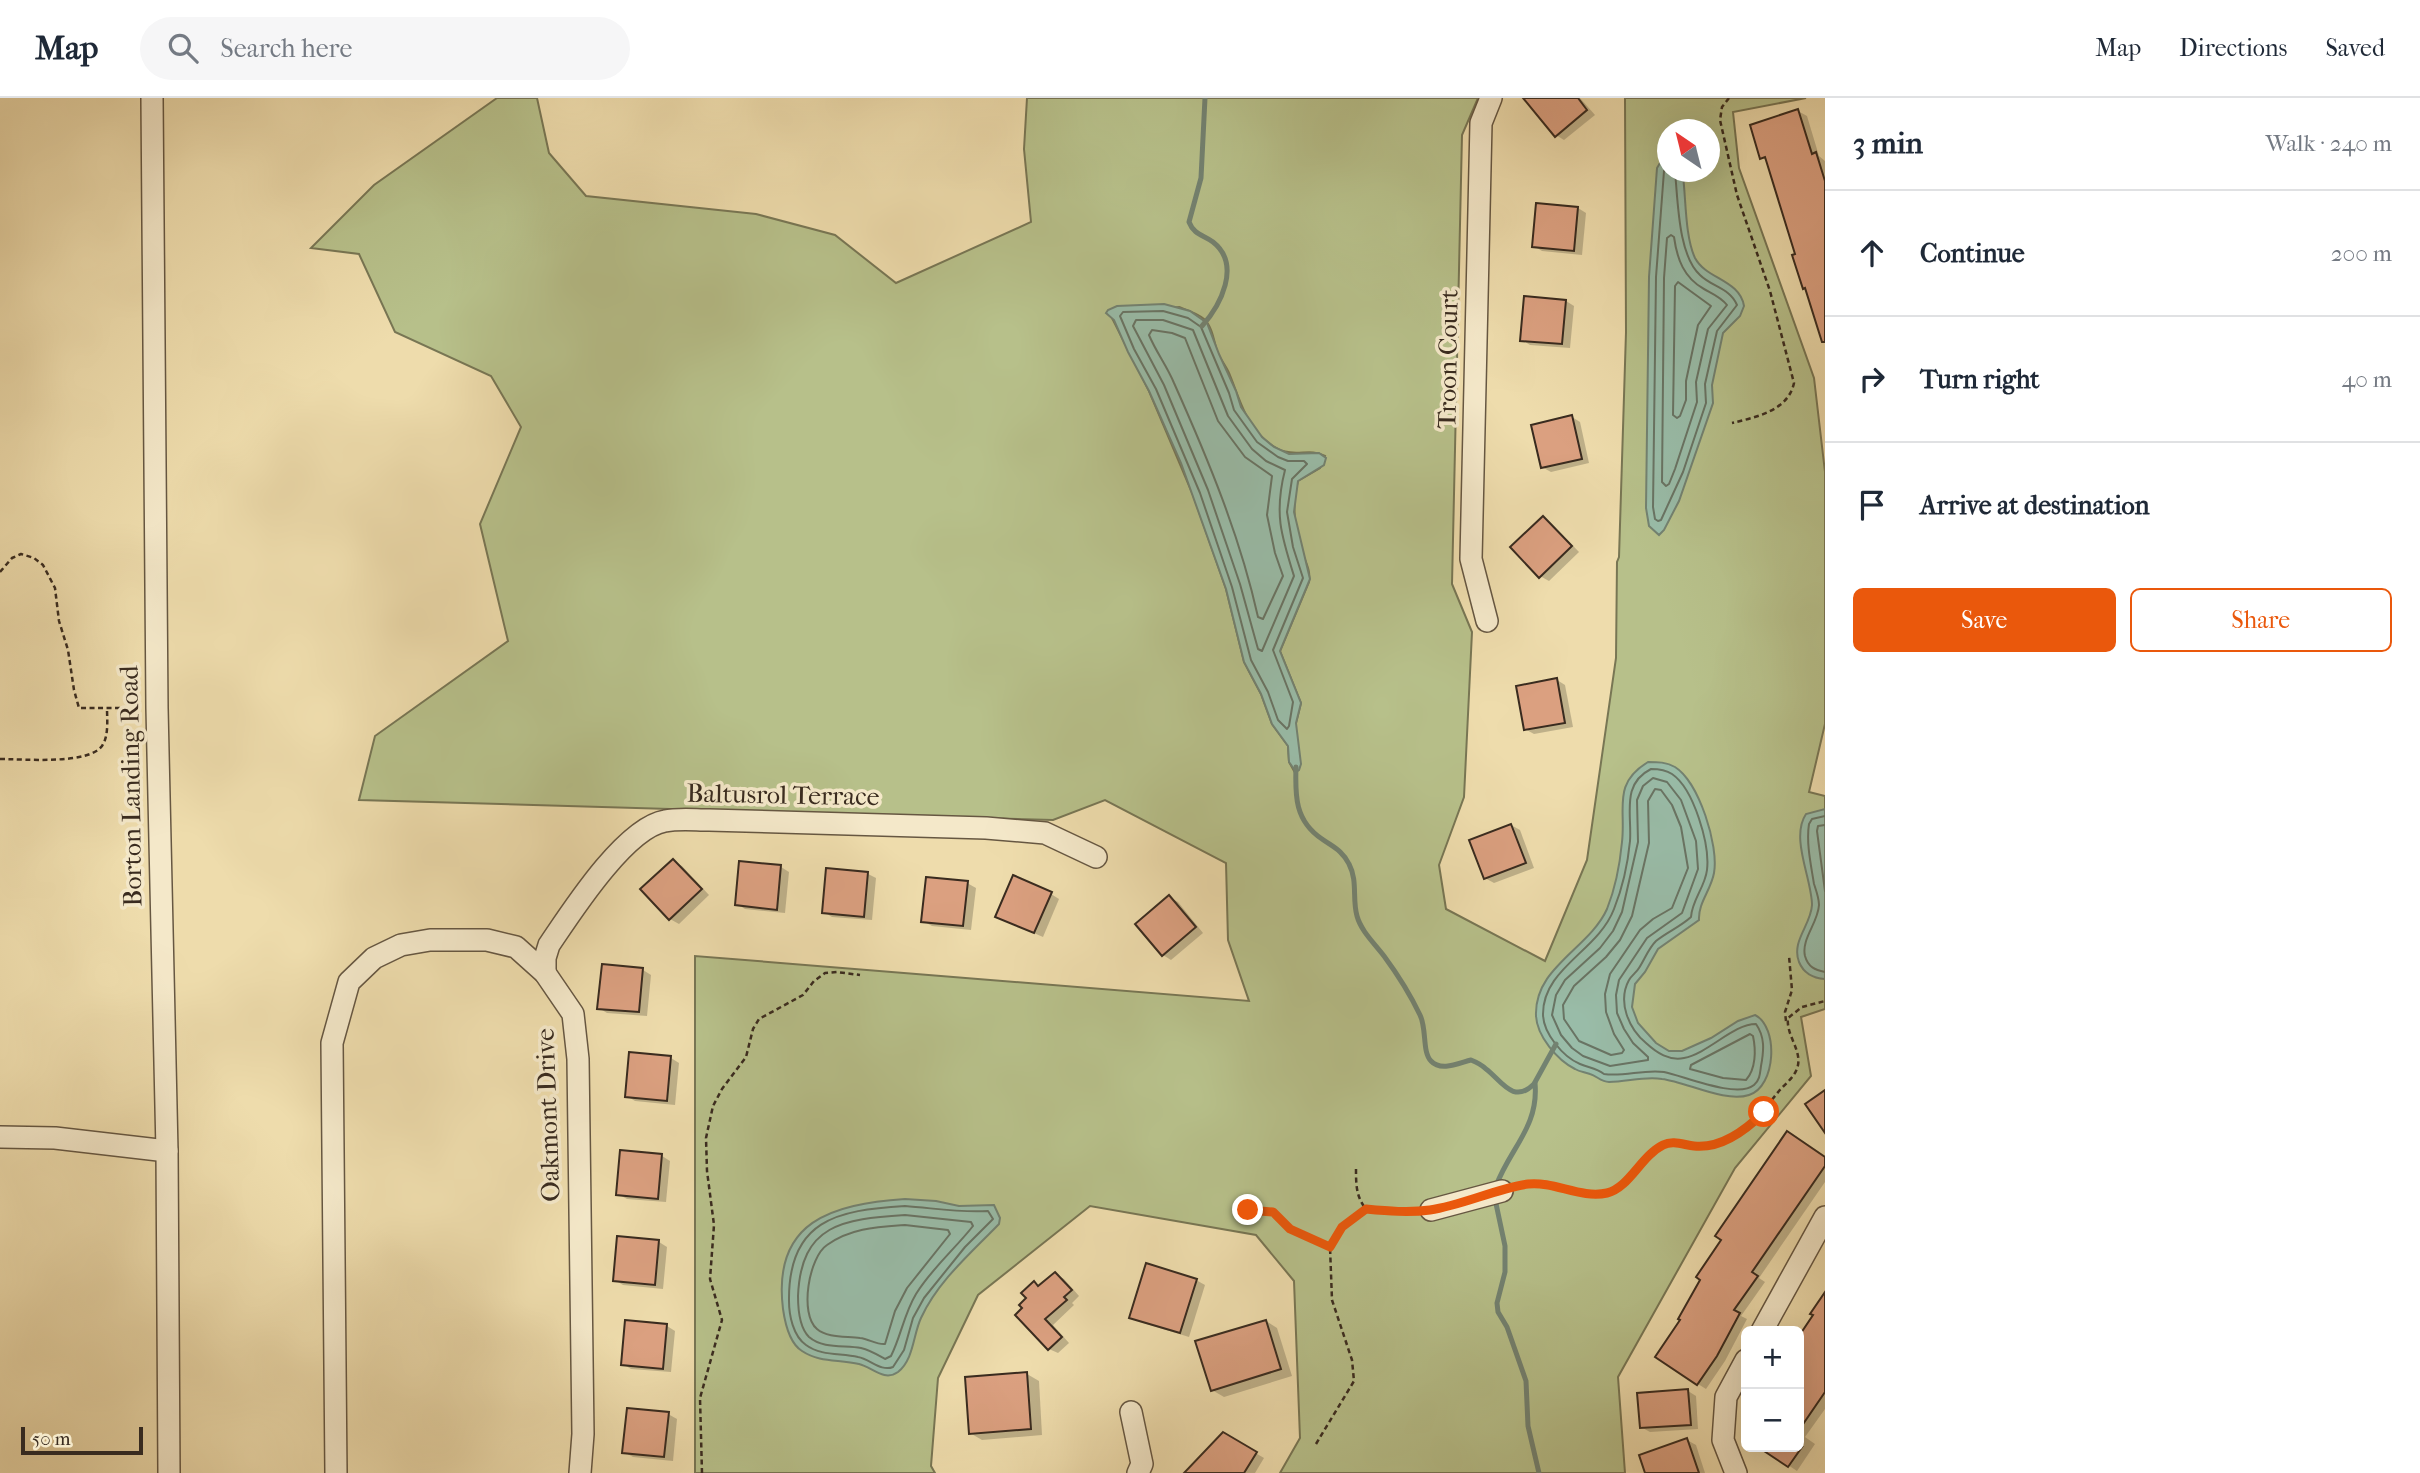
<!DOCTYPE html>
<meta charset="utf-8">
<style>
:root{--surface:#fff;--page:#f6f6f7;--text:#1f2937;--muted:#747a83;--line:#e0e1e3;--accent:#ea580c}
body{margin:0;font-family:"IM FELL French Canon",serif;background:var(--page);color:var(--text)}
.controls{position:absolute;right:21px;bottom:21px;display:grid;overflow:hidden;border-radius:10px;box-shadow:0 7px 28px #0002}
.controls button{width:63px;height:63px;display:grid;place-items:center;padding:0;border:0;border-bottom:2px solid var(--line);background:var(--surface);color:var(--text);font:35px sans-serif}
.compass{position:absolute;left:1657px;top:21px;width:63px;height:63px;border-radius:50%;background:var(--surface);box-shadow:0 7px 28px #0002;rotate:325deg}
.scale{position:absolute;left:21px;bottom:18px;width:122px;box-sizing:border-box;padding-left:7px;border:4px solid #392b1f;border-top:0;font-size:19px;line-height:24px;white-space:nowrap;color:#392b1f;-webkit-text-stroke:5px #f4e8c9;paint-order:stroke}
.stop{position:absolute;width:21px;height:21px;margin:-16px;border:5px solid #ea580c;border-radius:50%;background:#fff}
.stop.end{background:#ea580c;border-color:#fff;box-shadow:0 2px 7px #0008}
.list{margin:0;padding:0;list-style:none}
h2{display:flex;justify-content:space-between;align-items:center;height:91px;margin:0;padding:0 28px;font-size:30px}
h2 small{font-size:23px;font-weight:400;color:var(--muted)}
.list li{display:grid;grid-template-columns:46px 1fr auto;gap:21px;align-items:center;box-sizing:border-box;height:126px;padding:0 28px;border-top:2px solid var(--line)}
.list b{display:block;font-size:26px;white-space:nowrap}
.list em{font-size:23px;font-style:normal;color:var(--muted)}
.actions{display:flex;gap:14px;padding:21px 28px}
.actions a{flex:1;padding:16px 0;border:2px solid var(--accent);border-radius:10px;text-align:center;font-size:24px;color:var(--accent)}
.actions .main{background:var(--accent);color:#fff}
.icon{flex:none;width:38px;height:38px;fill:none;stroke:currentColor;stroke-width:2;stroke-linecap:round;stroke-linejoin:round}
.map{position:relative;flex:none;width:1825px;height:1375px;overflow:hidden}
header{display:flex;align-items:center;gap:42px;box-sizing:border-box;height:98px;padding:0 35px;background:var(--surface);border-bottom:2px solid var(--line)}
header strong{font-size:33px}
nav{display:flex;gap:38px;margin-inline-start:auto;font-size:24px}
.search{width:490px;height:63px;background:var(--page);display:flex;align-items:center;gap:18px;box-sizing:border-box;padding:0 24px;border-radius:38px;color:var(--muted);font-size:26px}
main{display:flex}
aside{flex:1;background:var(--surface)}
.map>svg:first-child{display:block}
.green{fill:#b7c08a;stroke:#787654;stroke-width:2;fill-rule:evenodd}
.water{fill:#99bca8;stroke:#738271;stroke-width:2}
.shadow{fill:#0003}
.lines{fill:none;stroke-linecap:round;stroke-linejoin:round}
.shore{stroke:#697464;stroke-width:2}
.stream{stroke:#738271;stroke-width:5}
.building{fill:#dba080;stroke:#392b1f;stroke-width:2}
.minor-casing{stroke:#665742;stroke-width:24}
.path{stroke:#392b1f;stroke-width:2.5;stroke-dasharray:5 3.5;stroke-linecap:butt}
.minor{stroke:#f4e8c9;stroke-width:21}
.route{stroke:#ea580c;stroke-width:9}
.labels{text-anchor:middle;dominant-baseline:central;stroke-width:7;stroke-linejoin:round;paint-order:stroke}
.street-label{font-size:26px;fill:#392b1f;stroke:#f4e8c9}
</style>
<header>
<strong>Map</strong>
<div class="search"><svg class="icon" aria-label="search" viewBox="0 0 24 24"><circle cx="10" cy="10" r="6"/><path d="M15 15l6 6"/></svg>Search here</div>
<nav><a>Map</a><a>Directions</a><a>Saved</a></nav>
</header>
<main>
<div class="map">
<svg width="1825" height="1375" viewBox="0 0 1825 1375">
<rect width="100%" height="100%" fill="#eedcac"/>
<filter id="stains"><feTurbulence type="fractalNoise" baseFrequency=".00286" numOctaves="4"/><feColorMatrix values="0 0 0 0 .2 0 0 0 0 .09 0 0 0 0 .02 0 0 0 .5 -.17"/></filter>
<radialGradient id="worn" r=".72"><stop offset=".6" stop-color="#630" stop-opacity="0"/><stop offset="1" stop-color="#630" stop-opacity=".3"/></radialGradient>
<path class="green" d="M497 0H537L549 55 586 98 756 116 835 137 896 185 1031 124 1024 51 1027 0H1478L1462 37 1452 486 1472 534 1464 699 1439 767 1446 811 1545 863 1587 762 1616 560 1617 464 1619 459 1626 234 1625 0H1806L1733 14 1739 70 1814 280 1825 374V626L1809 694 1825 698V911L1801 919 1811 978 1735 1070 1618 1279 1625 1375H1280L1300 1340 1294 1183 1256 1137 1090 1108 978 1197 938 1280 931 1368 935 1375H695V858L1249 903 1228 842 1226 765 1105 702 1053 722 359 702 375 638 508 543 480 426 521 329 491 278 395 234 359 156 311 150 374 87ZM1668 32H1710V74H1668ZM1179 209C1187 212 1197 215 1204 221 1213 229 1214 245 1218 256 1221 262 1226 268 1229 275 1239 299 1244 322 1264 341 1291 366 1305 347 1325 358L1320 370 1298 383C1292 406 1294 429 1301 451 1305 463 1311 472 1309 484L1280 553 1301 605 1296 625 1294 673 1289 664 1288 648 1272 626 1261 596 1244 564 1226 491 1193 397 1149 293 1111 218Z"/>
<g class="water">
<path d="M1667 62 1668 74H1681L1683 78C1686 101 1685 139 1695 160 1706 181 1740 182 1744 208L1740 218 1723 235 1712 287 1713 305 1679 403 1664 432 1659 437 1649 428 1646 410 1649 179 1657 70 1660 65Z"/>
<path d="M1164 206 1190 213 1207 225 1219 256 1236 293 1241 309 1262 339 1274 349 1289 356 1319 355 1326 360 1324 367 1298 383 1294 414 1310 481 1280 553 1301 605 1296 625 1301 666 1299 672 1296 674 1289 664 1288 648 1272 626 1261 596 1244 564 1226 491 1181 365 1149 293 1128 254 1114 222 1106 215 1108 212 1117 208Z"/>
<path d="M1648 664C1658 664 1666 664 1675 669 1699 684 1719 748 1714 775 1711 792 1698 805 1699 822L1658 851 1645 874 1635 886 1632 909 1638 925 1656 945 1669 953H1682L1711 940 1738 923 1755 917C1779 929 1776 989 1749 997 1725 1005 1687 984 1662 981 1644 978 1627 984 1609 984 1601 984 1597 978 1590 976 1585 974 1580 974 1575 971 1557 962 1537 938 1536 918 1534 869 1589 851 1607 811 1615 791 1620 765 1622 744 1626 710 1612 686 1648 664Z"/>
<path d="M1825 711V881C1813 880 1804 876 1799 864 1791 843 1811 827 1812 807 1812 781 1790 740 1806 716Z"/>
<path d="M905 1101 936 1103 959 1108 994 1107 1000 1120 999 1126C971 1155 938 1183 921 1220 913 1237 914 1261 898 1274 884 1284 872 1269 859 1266 839 1261 820 1265 802 1253 789 1245 785 1225 783 1211 772 1123 832 1106 905 1101Z"/>
</g>
<g class="shadow">
<path d="M1534 0H1580L1595 17 1564 42 1556 37Z"/>
<path d="M1798 13 1807 18 1819 58 1825 63V234L1807 192 1804 190 1797 157 1768 63 1762 60Z"/>
<path d="M1578 110 1586 115 1582 157 1542 153 1534 148Z"/>
<path d="M1566 203 1574 208 1570 250 1530 247 1522 242Z"/>
<path d="M1572 319 1580 324 1589 365 1551 374 1542 369Z"/>
<path d="M1543 420 1551 425 1579 454 1549 483 1540 478Z"/>
<path d="M1557 582 1565 587 1573 629 1534 636 1525 631Z"/>
<path d="M1511 727 1520 732 1534 770 1494 785 1485 780Z"/>
<path d="M673 763 682 768 709 797 679 826 670 821 643 792Z"/>
<path d="M741 765 781 769 789 774 785 815 745 811 737 806Z"/>
<path d="M868 776 876 780 872 822 832 819 824 814Z"/>
<path d="M967 785 976 790 971 832 932 828 923 823Z"/>
<path d="M1051 796 1059 801 1043 839 1006 823Z"/>
<path d="M1169 799 1178 804 1203 835 1171 862 1163 857Z"/>
<path d="M603 868 643 872 651 877 647 918 607 915 599 910Z"/>
<path d="M671 960 679 965 675 1007 635 1003 627 998Z"/>
<path d="M662 1058 670 1063 666 1104 627 1101 618 1096Z"/>
<path d="M1825 1060V1084L1759 1180 1765 1184 1741 1218 1747 1221 1725 1263 1706 1291 1698 1286 1682 1222 1723 1142Z"/>
<path d="M659 1144 667 1149 663 1191 623 1187 615 1182Z"/>
<path d="M1055 1176 1064 1181 1079 1198 1072 1205 1074 1207 1053 1227 1069 1245 1058 1255 1049 1251 1028 1201 1034 1186 1040 1189Z"/>
<path d="M1196 1182 1205 1187 1189 1239 1140 1224 1131 1219Z"/>
<path d="M1825 1197V1311L1805 1339 1815 1346 1797 1373 1761 1349H1799V1242Z"/>
<path d="M1266 1223 1277 1230 1292 1278 1224 1299 1212 1292Z"/>
<path d="M667 1228 675 1233 671 1274 631 1271 623 1266Z"/>
<path d="M1027 1276 1039 1283 1042 1337 982 1342 970 1335Z"/>
<path d="M1688 1293 1696 1298 1698 1331 1650 1334 1641 1329Z"/>
<path d="M668 1316 677 1321 673 1363 633 1359 624 1354Z"/>
<path d="M1223 1336 1264 1360 1255 1375H1186Z"/>
<path d="M1687 1342 1696 1347 1705 1375H1647Z"/>
</g>
<g class="lines">
<g class="shore">
<path d="M1668 69 1664 73 1656 179 1653 409 1655 421 1658 423 1661 422 1683 374 1706 305 1705 286 1717 233 1737 207C1730 190 1712 189 1700 177 1678 157 1678 102 1675 74"/>
<path d="M1671 137 1674 139C1677 161 1684 180 1704 191 1713 196 1721 199 1727 207L1708 231 1696 284 1697 304 1675 371 1669 386 1666 388 1662 384 1664 180 1667 140Z"/>
<path d="M1678 184 1711 208 1698 227 1686 283V302L1680 318 1677 320 1673 317 1675 188Z"/>
<path d="M1163 213 1188 220 1201 229 1229 295 1234 312 1257 344 1278 359 1288 363H1304L1307 366 1292 381 1287 414 1293 449 1303 480 1273 552 1293 604 1289 628 1287 631 1278 622 1268 594 1251 562 1232 489 1200 395 1156 291 1134 251 1120 218 1123 214Z"/>
<path d="M1136 222H1163L1193 232 1228 318 1252 351 1266 363 1285 372C1274 415 1281 437 1294 478L1262 553 1258 551 1240 486 1208 392 1164 287 1133 228Z"/>
<path d="M1152 232 1172 235 1185 240 1218 323 1245 359 1272 378 1267 417 1275 455 1283 478 1263 521 1258 519C1240 438 1208 361 1174 285 1167 268 1156 254 1149 237Z"/>
<path d="M1651 671C1658 671 1666 672 1672 676 1694 691 1710 747 1707 772 1705 789 1692 802 1691 819 1680 829 1667 834 1656 843 1648 851 1645 861 1639 870 1636 875 1631 878 1629 882 1617 904 1629 931 1646 945 1657 955 1669 963 1684 960 1709 955 1733 926 1756 926 1765 939 1764 952 1761 968 1760 975 1760 982 1754 987 1737 1001 1684 978 1664 974 1644 971 1624 979 1604 976 1596 970 1589 970 1580 966 1563 959 1543 935 1543 916 1543 870 1598 853 1614 811 1622 791 1628 764 1630 743 1632 716 1621 686 1651 671Z"/>
<path d="M1653 680 1667 684 1681 702 1696 743 1698 771 1682 815 1647 840 1619 882 1616 897 1617 915 1624 931 1633 945 1648 959V962L1610 968 1583 958 1572 950 1561 937 1552 917 1556 897 1565 882 1600 850 1613 833 1622 814 1638 744 1637 702 1643 688Z"/>
<path d="M1655 691 1661 692 1672 707 1681 729 1688 770 1672 810 1653 821 1640 832 1610 876 1605 896 1606 914 1614 936 1624 952 1622 955 1611 957 1579 943 1564 921 1563 907 1574 888 1606 859 1620 842 1632 818 1649 745 1648 703Z"/>
<path d="M1825 718 1812 721 1809 726C1806 745 1811 767 1814 786 1816 792 1819 800 1819 807 1818 825 1801 841 1805 858 1808 869 1815 872 1825 874"/>
<path d="M1825 727 1818 728 1817 733 1825 793"/>
<path d="M1750 936 1753 938C1756 952 1756 971 1746 982L1723 980 1690 971 1691 967Z"/>
<path d="M905 1108C933 1110 960 1115 988 1113L993 1121 965 1149 924 1200 913 1220 904 1252 893 1269C881 1274 870 1261 858 1259 840 1255 821 1258 806 1247 793 1238 789 1217 789 1203 788 1122 837 1112 905 1108Z"/>
<path d="M905 1117 971 1124 973 1128C955 1151 932 1170 916 1196 904 1216 901 1238 891 1258L885 1261C878 1257 870 1252 861 1250 844 1247 823 1251 809 1239 800 1230 798 1211 798 1198 801 1126 843 1121 905 1117Z"/>
<path d="M905 1127 948 1132 950 1136 907 1190 895 1213 885 1246C877 1247 869 1241 860 1240 847 1238 827 1240 817 1231 799 1216 809 1159 827 1147 851 1130 877 1129 905 1127Z"/>
</g>
<g class="stream">
<path d="M1202 228C1220 208 1242 167 1213 144 1204 137 1194 137 1189 124L1201 80 1205 0"/>
<path d="M1296 669C1295 698 1295 723 1322 741 1333 749 1342 752 1349 766 1358 783 1352 801 1357 818 1361 833 1375 846 1384 858 1398 877 1410 896 1420 917 1427 931 1422 954 1431 963 1441 974 1459 965 1471 962 1476 964 1482 967 1486 971 1501 982 1513 1007 1534 986L1556 946"/>
<path d="M1496 1088C1510 1050 1539 1029 1535 985"/>
<path d="M1495 1101 1505 1148V1174L1497 1205 1498 1214 1507 1229 1526 1283 1528 1328 1539 1375"/>
</g>
</g>
<g class="building">
<path d="M1523 0H1578L1587 12 1555 39Z"/>
<path d="M1798 11 1812 56 1816 54 1825 83V244H1822L1805 190 1803 191 1792 157 1795 156 1765 59 1760 61 1750 27Z"/>
<path d="M1536 105 1578 109 1574 153 1532 149Z"/>
<path d="M1524 198 1566 202 1562 246 1520 243Z"/>
<path d="M1572 317 1582 361 1541 370 1531 327Z"/>
<path d="M1543 418 1572 448 1539 480 1510 449Z"/>
<path d="M1557 580 1565 625 1524 632 1516 588Z"/>
<path d="M1511 726 1526 765 1484 781 1469 742Z"/>
<path d="M673 761 702 791 669 822 640 791Z"/>
<path d="M739 763 781 767 777 812 735 807Z"/>
<path d="M826 770 868 774 864 819 822 815Z"/>
<path d="M1013 777 1052 794 1034 835 995 819Z"/>
<path d="M926 779 968 783 963 828 921 824Z"/>
<path d="M1169 797 1196 829 1162 858 1135 826Z"/>
<path d="M602 866 643 870 639 914 597 911Z"/>
<path d="M629 954 671 958 667 1003 625 999Z"/>
<path d="M1825 992V1035L1805 1006Z"/>
<path d="M1787 1033 1825 1059V1068L1752 1174 1758 1178 1734 1212 1740 1215 1717 1258 1697 1287 1655 1259 1680 1222 1678 1221 1700 1182 1696 1179 1721 1142 1715 1138Z"/>
<path d="M620 1052 662 1056 658 1101 616 1097Z"/>
<path d="M617 1138 659 1142 655 1187 613 1183Z"/>
<path d="M1146 1165 1197 1181 1180 1235 1129 1220Z"/>
<path d="M1055 1174 1072 1192 1064 1199 1067 1202 1045 1221 1062 1239 1048 1252 1015 1217 1022 1210 1019 1207 1026 1200 1021 1195 1034 1183 1038 1188Z"/>
<path d="M1825 1194V1294L1799 1332V1238L1813 1217 1810 1216Z"/>
<path d="M625 1222 667 1226 663 1271 621 1267Z"/>
<path d="M1266 1222 1281 1271 1211 1293 1195 1243Z"/>
<path d="M1027 1274 1031 1331 969 1336 965 1279Z"/>
<path d="M1688 1291 1691 1327 1640 1330 1637 1295Z"/>
<path d="M627 1310 669 1314 664 1359 622 1355Z"/>
<path d="M1223 1334 1257 1354 1244 1375H1184Z"/>
<path d="M1687 1340 1699 1375H1645L1639 1357Z"/>
<path d="M1758 1349H1802L1788 1369Z"/>
</g>
<g class="lines">
<g class="minor-casing">
<g id="minor">
<path d="M152 0 157 610 167 1053 169 1375"/>
<path d="M1487 523 1471 461 1481 25 1491 0"/>
<path d="M545 875V860L549 847C572 813 625 730 665 723 679 720 695 722 709 722L986 730 1045 735 1096 759"/>
<path d="M0 1039 55 1040 167 1053"/>
<path d="M1431 1112 1502 1093"/>
<path d="M1762 1233 1825 1119"/>
<path d="M1131 1314 1142 1366 1138 1375"/>
<path d="M336 1375 332 945 349 884 374 860 401 847 430 842H487L516 849 545 875 573 916 578 961 583 1336 580 1375"/>
<path d="M1736 1375 1723 1342 1726 1299 1746 1262"/>
</g>
</g>
<g class="path">
<path d="M1729 0 1722 9 1720 22 1737 97 1770 193 1794 285C1788 313 1756 319 1732 325"/>
<path d="M0 474 12 460 21 456 34 460 43 467 55 490 59 523 68 552 74 592 79 610H139"/>
<path d="M0 661C24 661 88 667 102 648 109 638 107 621 107 610"/>
<path d="M1786 923 1785 914 1792 892 1789 858"/>
<path d="M1356 1071C1356 1086 1356 1099 1366 1111L1414 1113"/>
<path d="M1520 1088 1530 1086C1552 1088 1590 1101 1610 1094 1634 1086 1641 1053 1666 1046 1682 1042 1698 1050 1714 1046 1746 1039 1761 1015 1779 993 1786 985 1796 978 1798 967 1801 951 1786 937 1788 920L1802 909 1825 903"/>
<path d="M1248 1112 1273 1114 1290 1131 1330 1149"/>
<path d="M1316 1346 1354 1283 1352 1262 1332 1202 1330 1149 1342 1129 1366 1111"/>
<path d="M702 1375 700 1300 722 1222 710 1181 714 1127 707 1073 706 1040 713 1008 722 991 746 959 753 931 759 921 803 897 814 883 825 875 837 874 860 877"/>
</g>
<use href="#minor" class="minor"/>
</g>
<g class="lines">
<path class="route" d="M1248 1112 1273 1114 1290 1131 1330 1149 1342 1129 1366 1111C1387 1113 1409 1115 1430 1112 1463 1107 1495 1091 1528 1086 1554 1083 1581 1101 1607 1095 1629 1090 1641 1058 1663 1047 1673 1042 1684 1047 1694 1048 1721 1051 1746 1032 1764 1014"/>
</g>
<g class="labels">
<g class="street-label">
<text transform="translate(1448 261) rotate(-89)">Troon Court</text>
<text transform="translate(131 688) rotate(-91)">Borton Landing Road</text>
<text transform="translate(783 697) rotate(1)">Baltusrol Terrace</text>
<text transform="translate(548 1017) rotate(-92)">Oakmont Drive</text>
</g>
</g>
<rect width="100%" height="100%" filter="url(#stains)"/>
<rect width="100%" height="100%" fill="url(#worn)"/>
</svg>
<div class="controls">
<button>+</button>
<button>−</button>
</div>
<svg class="compass" viewBox="-18 -18 36 36"><path d="M0-13l5 13h-10z" fill="#e53935"/><path d="M0 13l5-13h-10z" fill="#747a83"/></svg>
<div class="scale">50 m</div>
<div class="stop" style="left:1764px;top:1014px"></div>
<div class="stop end" style="left:1248px;top:1112px"></div>
</div>
<aside>
<h2>3 min<small>Walk · 240 m</small></h2>
<ul class="list">
<li><svg class="icon" aria-label="ahead" viewBox="0 0 24 24"><path d="M12 20V5M6 11l6-6 6 6"/></svg><div><b>Continue</b></div><em>200 m</em></li>
<li><svg class="icon" aria-label="right" viewBox="0 0 24 24"><path d="M7 20v-9h11M14 6l5 5-5 5"/></svg><div><b>Turn right</b></div><em>40 m</em></li>
<li><svg class="icon" aria-label="arrive" viewBox="0 0 24 24"><path d="M6 21V4h12l-3 4 3 4H6"/></svg><div><b>Arrive at destination</b></div></li>
</ul>
<div class="actions"><a class="main">Save</a><a>Share</a></div>
</aside>
</main>
